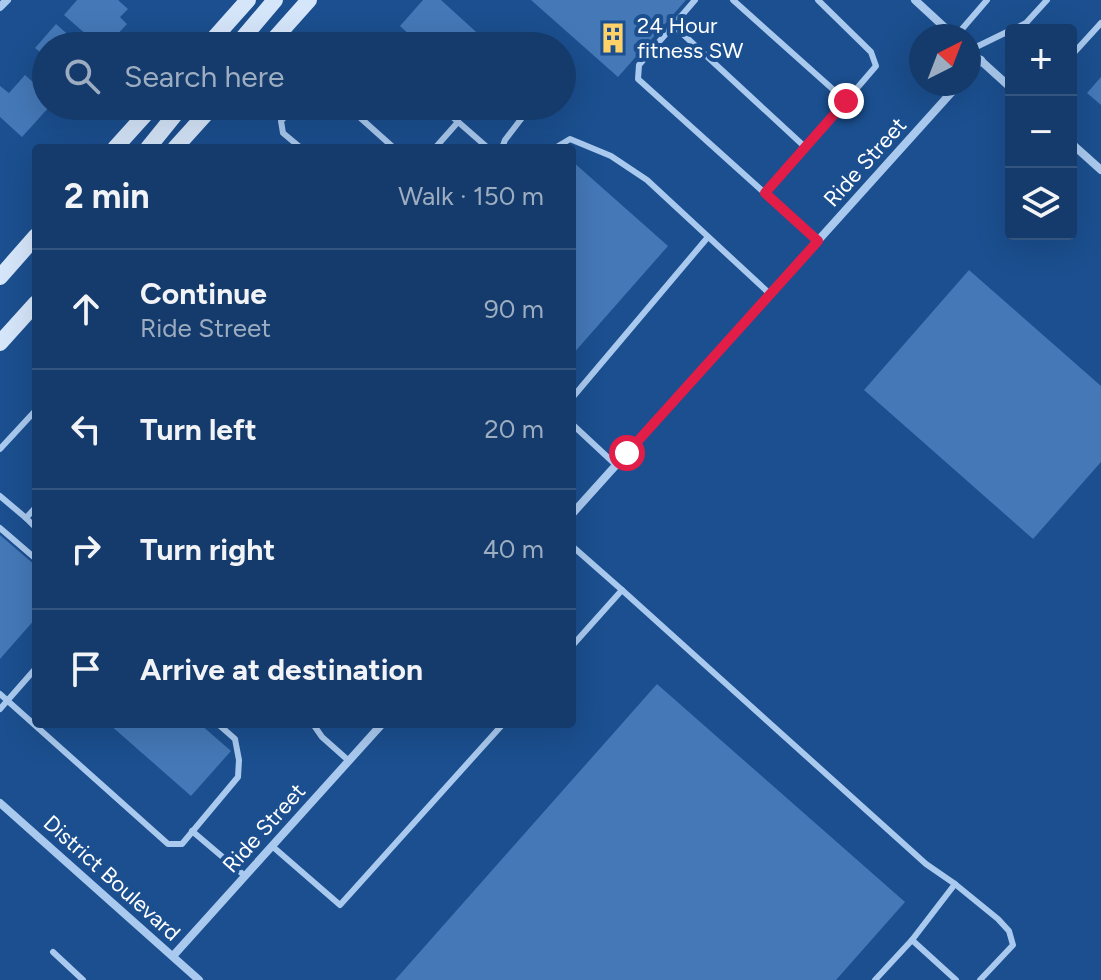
<!DOCTYPE html>
<meta charset="utf-8">
<style>
:root{--surface:#143b6b;--page:#214673;--text:#f1f3f6;--muted:#9dadc1;--line:#33557e}
body{margin:0;font-family:Figtree,sans-serif;background:var(--page);color:var(--text)}
.controls{position:absolute;right:24px;top:24px;display:grid;overflow:hidden;border-radius:8px;box-shadow:0 8px 32px #0002}
.controls button{width:72px;height:72px;display:grid;place-items:center;padding:0;border:0;border-bottom:2px solid var(--line);background:var(--surface);color:var(--text);font:40px sans-serif}
.compass{position:absolute;left:909px;top:24px;width:72px;height:72px;border-radius:50%;background:var(--surface);box-shadow:0 8px 32px #0002;rotate:42deg}
.stop{position:absolute;width:24px;height:24px;margin:-18px;border:6px solid #e11d48;border-radius:50%;background:#fff}
.stop.end{background:#e11d48;border-color:#fff;box-shadow:0 2px 8px #0008}
.list{margin:0;padding:0;list-style:none}
h2{display:flex;justify-content:space-between;align-items:center;height:104px;margin:0;padding:0 32px;font-size:34px}
h2 small{font-size:26px;font-weight:400;color:var(--muted)}
.list li{display:grid;grid-template-columns:52px 1fr auto;gap:24px;align-items:center;box-sizing:border-box;height:120px;padding:0 32px;border-top:2px solid var(--line)}
.list b{display:block;font-size:30px;white-space:nowrap}
.list p{margin:0;font-size:26px;white-space:nowrap;color:var(--muted)}
.list em{font-size:26px;font-style:normal;color:var(--muted)}
.icon{flex:none;width:44px;height:44px;fill:none;stroke:currentColor;stroke-width:2;stroke-linecap:round;stroke-linejoin:round}
.map{position:relative;flex:none;width:1101px;height:980px;overflow:hidden}
.search{position:absolute;background:var(--surface);box-shadow:0 8px 32px #0002;left:32px;top:32px;width:544px;height:88px;display:flex;align-items:center;gap:20px;box-sizing:border-box;padding:0 28px;border-radius:44px;color:var(--muted);font-size:30px}
.panel{position:absolute;background:var(--surface);box-shadow:0 8px 32px #0002;left:32px;top:144px;width:544px;height:584px;border-radius:8px}
.map>svg:first-child{display:block}
.building{fill:#4478b7}
.lines{fill:none;stroke-linecap:round;stroke-linejoin:round}
.lane{stroke:#a9c9ee;stroke-width:6}
.street{stroke:#a9c9ee;stroke-width:8}
.secondary{stroke:#d6e6fa;stroke-width:16}
.route{stroke:#e11d48;stroke-width:10}
.labels{text-anchor:middle;dominant-baseline:central;stroke-width:8;stroke-linejoin:round;paint-order:stroke}
.poi-label{font-size:22px;fill:#fff;stroke:#1b4f8f;text-anchor:start}
.street-label{font-size:22px;fill:#fff;stroke:#1b4f8f}
</style>
<div class="map">
<svg width="1101" height="980" viewBox="0 0 1101 980">
<rect width="100%" height="100%" fill="#1b4f8f"/>
<g class="building">
<path d="M77 0H118L128 9 120 17 127 24 113 39 106 33 96 43 64 15Z"/>
<path d="M423 0H441L485 40 479 46H422L400 26Z"/>
<path d="M531 0H686L618 77Z"/>
<path d="M56 24 81 46H46V76L34 66 44 55 35 48Z"/>
<path d="M25 75 46 94V106H50L22 137 0 117V86L9 93Z"/>
<path d="M1101 77V105L1087 93Z"/>
<path d="M572 161 668 246 572 355Z"/>
<path d="M969 270 1101 386V462L1033 539 864 390Z"/>
<path d="M0 535 36 566V618L0 659Z"/>
<path d="M657 684 905 902 836 980H395Z"/>
<path d="M109 724H200L231 751 191 796Z"/>
</g>
<g class="lines">
<g class="lane">
<path d="M695 0 639 65 638 79 818 241"/>
<path d="M733 0 846 101 876 66 871 52 818 0"/>
<path d="M673 25 805 147"/>
<path d="M1012 30 1026 23 1047 0"/>
<path d="M956 36 987 0"/>
<path d="M352 46H372"/>
<path d="M970 50 1011 30"/>
<path d="M1071 56 1101 23"/>
<path d="M295 106 281 121 283 133 301 148"/>
<path d="M347 106 394 148"/>
<path d="M440 106 488 148"/>
<path d="M435 148 458 122"/>
<path d="M502 148 505 140 531 106"/>
<path d="M555 148 570 139 611 156 647 180 770 294"/>
<path d="M765 193 846 101"/>
<path d="M572 398 708 237"/>
<path d="M572 424 616 465"/>
<path d="M0 449 36 410"/>
<path d="M0 496 26 518 36 507"/>
<path d="M26 518 36 528"/>
<path d="M0 528 36 559"/>
<path d="M572 546 622 590 572 646"/>
<path d="M622 590 926 864 955 884 912 940 875 980"/>
<path d="M0 694 168 844H182L238 777 239 760 235 739 218 724"/>
<path d="M0 709 36 668"/>
<path d="M313 724 322 737 349 761"/>
<path d="M192 831 245 876"/>
<path d="M272 846 340 905 503 724"/>
<path d="M955 884 998 919 1009 931 1013 945 980 980"/>
<path d="M912 940 956 980"/>
<path d="M53 952 83 980"/>
</g>
<g class="street">
<path d="M915 0 954 36"/>
<path d="M0 7 7 0"/>
<path d="M969 50 1011 88"/>
<path d="M969 73 981 60"/>
<path d="M1071 143 1101 170"/>
<path d="M572 514 959 84"/>
<path d="M0 803 199 980"/>
<path d="M173 956 382 724"/>
</g>
<g class="secondary">
<path d="M207 46 248 0"/>
<path d="M236 46 275 0"/>
<path d="M268 46 309 0"/>
<path d="M115 148 153 106"/>
<path d="M148 148 182 106"/>
<path d="M175 148 213 106"/>
<path d="M0 277 36 236"/>
<path d="M0 343 36 303"/>
</g>
</g>
<g class="lines">
<path class="route" d="M627 453 818 241 765 193 846 101"/>
</g>
<defs>
<g id="building-bare" transform="scale(2.4)"><path d="M-4-6H4V6H1V3H-1V6H-4ZM-2.5-4.3h1.7v1.8h-1.7ZM.8-4.3h1.7v1.8H.8ZM-2.5-1h1.7V.8h-1.7ZM.8-1h1.7V.8H.8Z" fill="#ffd166" stroke="#1b4f8f" stroke-width="2.5" paint-order="stroke"/></g>
</defs>
<g fill-rule="evenodd">
<use href="#building-bare" x="613" y="38"/>
</g>
<g class="labels">
<g class="poi-label">
<text x="637" y="25">24 Hour<tspan x="637" dy="25">fitness SW</tspan></text>
</g>
<g class="street-label">
<text transform="translate(865 162) rotate(-48)">Ride Street</text>
<text transform="translate(264 828) rotate(-48)">Ride Street</text>
<text transform="translate(112 878) rotate(42)">District Boulevard</text>
</g>
</g>
</svg>
<div class="controls">
<button>+</button>
<button>−</button>
<button><svg class="icon" aria-label="layers" viewBox="0 0 24 24"><path d="M12 4l9 5-9 5-9-5zM3 14l9 5 9-5"/></svg></button>
</div>
<svg class="compass" viewBox="-18 -18 36 36"><path d="M0-13l5 13h-10z" fill="#e53935"/><path d="M0 13l5-13h-10z" fill="#9dadc1"/></svg>
<div class="stop" style="left:627px;top:453px"></div>
<div class="stop end" style="left:846px;top:101px"></div>
<div class="search"><svg class="icon" aria-label="search" viewBox="0 0 24 24"><circle cx="10" cy="10" r="6"/><path d="M15 15l6 6"/></svg>Search here</div>
<section class="panel">
<h2>2 min<small>Walk · 150 m</small></h2>
<ul class="list">
<li><svg class="icon" aria-label="ahead" viewBox="0 0 24 24"><path d="M12 20V5M6 11l6-6 6 6"/></svg><div><b>Continue</b><p>Ride Street</p></div><em>90 m</em></li>
<li><svg class="icon" aria-label="left" viewBox="0 0 24 24"><path d="M17 20v-9H6M10 6l-5 5 5 5"/></svg><div><b>Turn left</b></div><em>20 m</em></li>
<li><svg class="icon" aria-label="right" viewBox="0 0 24 24"><path d="M7 20v-9h11M14 6l5 5-5 5"/></svg><div><b>Turn right</b></div><em>40 m</em></li>
<li><svg class="icon" aria-label="arrive" viewBox="0 0 24 24"><path d="M6 21V4h12l-3 4 3 4H6"/></svg><div><b>Arrive at destination</b></div></li>
</ul>
</section>
</div>
